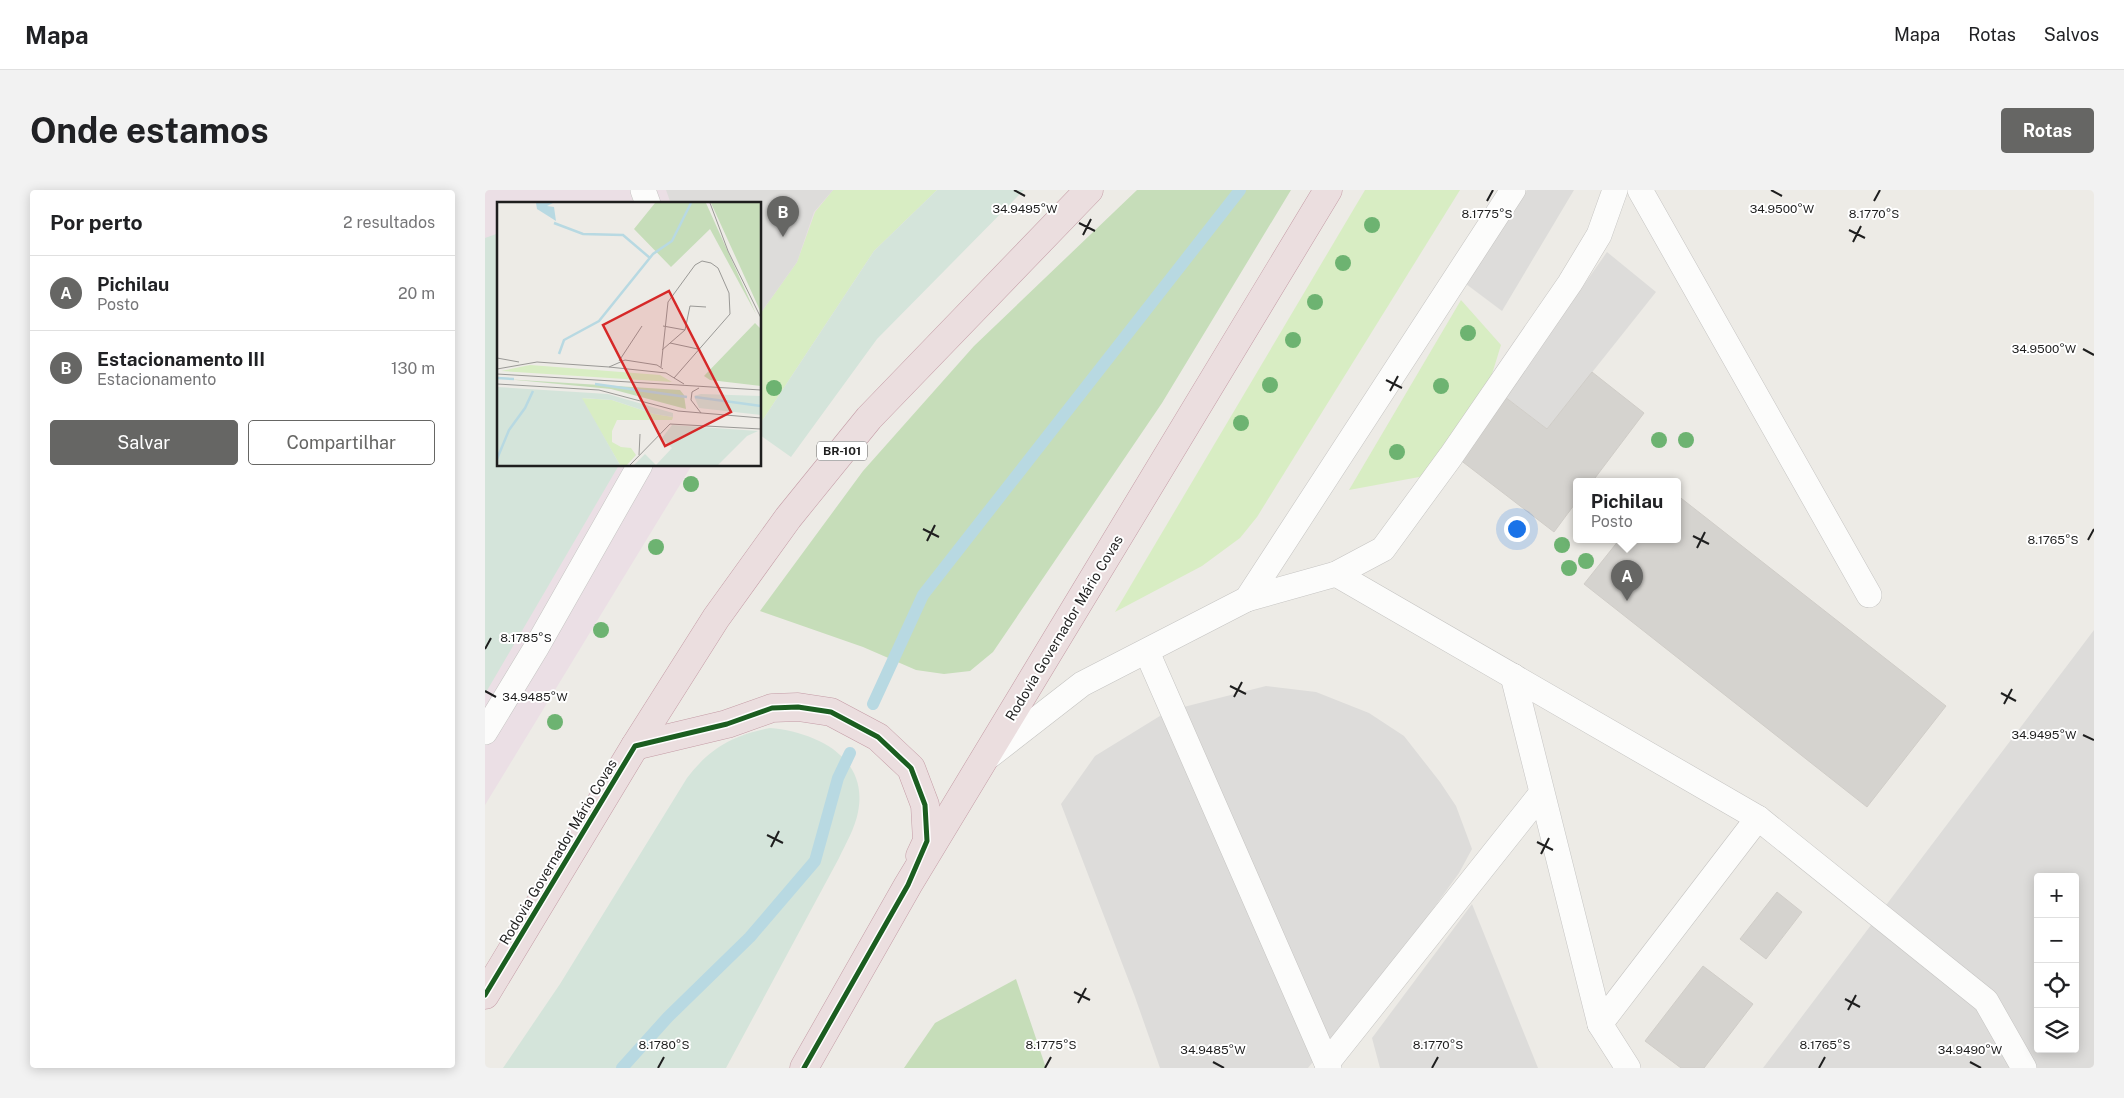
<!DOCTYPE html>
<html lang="pt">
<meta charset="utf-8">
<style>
:root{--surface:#fff;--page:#f2f2f2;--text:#202124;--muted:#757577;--line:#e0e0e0;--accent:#666664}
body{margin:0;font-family:"Public Sans",sans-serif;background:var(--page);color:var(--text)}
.controls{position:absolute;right:15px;bottom:15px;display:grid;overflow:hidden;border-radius:5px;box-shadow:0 2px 12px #0003}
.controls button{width:45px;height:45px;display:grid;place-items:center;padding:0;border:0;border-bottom:1px solid var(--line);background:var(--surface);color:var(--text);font:25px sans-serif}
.you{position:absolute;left:1031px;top:338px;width:18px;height:18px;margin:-12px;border:4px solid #fff;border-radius:50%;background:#1a73e8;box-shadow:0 0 0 8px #1a73e833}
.badge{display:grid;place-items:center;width:32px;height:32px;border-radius:50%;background:var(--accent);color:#fff;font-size:16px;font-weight:700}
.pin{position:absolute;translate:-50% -41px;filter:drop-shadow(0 1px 2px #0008)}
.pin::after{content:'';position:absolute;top:26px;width:18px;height:15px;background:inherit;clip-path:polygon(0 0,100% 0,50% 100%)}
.popup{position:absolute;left:1088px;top:288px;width:108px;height:65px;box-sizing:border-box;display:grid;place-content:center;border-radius:5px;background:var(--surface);filter:drop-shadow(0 1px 4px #0005);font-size:16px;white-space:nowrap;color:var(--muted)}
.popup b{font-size:19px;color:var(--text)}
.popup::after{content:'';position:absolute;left:50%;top:100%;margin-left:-10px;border:10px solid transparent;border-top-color:var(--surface)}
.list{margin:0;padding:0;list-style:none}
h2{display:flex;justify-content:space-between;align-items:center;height:65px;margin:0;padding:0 20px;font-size:21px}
h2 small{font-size:16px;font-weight:400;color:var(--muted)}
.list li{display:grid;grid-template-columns:32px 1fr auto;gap:15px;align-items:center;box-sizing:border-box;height:75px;padding:0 20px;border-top:1px solid var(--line)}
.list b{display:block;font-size:19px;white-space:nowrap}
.list p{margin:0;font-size:16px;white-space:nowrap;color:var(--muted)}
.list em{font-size:16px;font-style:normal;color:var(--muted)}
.actions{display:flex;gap:10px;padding:15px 20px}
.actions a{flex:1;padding:11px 0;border:1px solid var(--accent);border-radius:5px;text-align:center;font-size:18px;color:var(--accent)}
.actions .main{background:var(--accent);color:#fff}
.icon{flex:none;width:28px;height:28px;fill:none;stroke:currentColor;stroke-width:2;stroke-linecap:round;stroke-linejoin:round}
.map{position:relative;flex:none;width:1609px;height:878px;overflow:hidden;border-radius:5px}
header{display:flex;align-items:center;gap:30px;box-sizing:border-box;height:70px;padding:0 25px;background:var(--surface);border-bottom:1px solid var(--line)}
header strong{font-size:24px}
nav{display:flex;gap:28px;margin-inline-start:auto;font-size:18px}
.intro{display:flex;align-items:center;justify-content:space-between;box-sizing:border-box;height:120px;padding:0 30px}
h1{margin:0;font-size:35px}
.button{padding:12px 22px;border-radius:5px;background:var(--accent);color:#fff;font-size:18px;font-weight:700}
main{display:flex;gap:30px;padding:0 30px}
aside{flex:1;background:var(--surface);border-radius:5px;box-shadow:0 2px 12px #0003}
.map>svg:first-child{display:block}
.industrial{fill:#ebdfe5}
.grass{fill:#d8edc3}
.forest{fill:#c6ddb9}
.wetland{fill:#d4e4da}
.parking{fill:#dddcda;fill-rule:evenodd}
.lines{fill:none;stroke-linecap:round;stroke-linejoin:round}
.stream{stroke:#b8d9e2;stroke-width:12}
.building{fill:#d5d3cf;stroke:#d0cdc8}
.lane-casing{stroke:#c5c4c2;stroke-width:26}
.highway-casing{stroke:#c49ca6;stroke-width:29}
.lane{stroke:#fcfcfb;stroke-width:25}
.highway{stroke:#ebdedf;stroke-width:28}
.cycleway-casing{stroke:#fff;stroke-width:8}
.cycleway{stroke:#1b5e20;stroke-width:5}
.tree{fill:#6db371}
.ticks{fill:none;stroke:#1e1e1e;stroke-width:2}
.labels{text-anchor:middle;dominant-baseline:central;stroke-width:4;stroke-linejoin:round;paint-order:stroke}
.shield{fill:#fff;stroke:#626262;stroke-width:1}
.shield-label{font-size:12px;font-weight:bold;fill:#1e1e1e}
.street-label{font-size:14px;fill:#1e1e1e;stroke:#fff}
.inset-river{fill:none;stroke:#b8d9e2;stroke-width:2.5}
.inset-road{fill:none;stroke:#9a9996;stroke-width:1}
.view{fill:#d62828;fill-opacity:0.15;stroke:#d62828;stroke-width:2.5}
.inset-edge{fill:none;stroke:#1e1e1e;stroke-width:2.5}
.ticks-label{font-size:12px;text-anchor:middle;fill:#1e1e1e;stroke:#fff;stroke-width:4;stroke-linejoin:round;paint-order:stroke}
</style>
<header>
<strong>Mapa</strong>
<nav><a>Mapa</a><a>Rotas</a><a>Salvos</a></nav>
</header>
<div class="intro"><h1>Onde estamos</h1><a class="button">Rotas</a></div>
<main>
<aside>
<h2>Por perto<small>2 resultados</small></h2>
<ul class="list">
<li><span class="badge">A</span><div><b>Pichilau</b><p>Posto</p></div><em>20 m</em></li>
<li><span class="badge">B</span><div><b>Estacionamento III</b><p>Estacionamento</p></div><em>130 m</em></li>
</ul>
<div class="actions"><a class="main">Salvar</a><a>Compartilhar</a></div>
</aside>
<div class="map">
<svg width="1609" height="878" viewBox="0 0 1609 878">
<rect width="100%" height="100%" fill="#edebe6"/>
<path class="industrial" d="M0 0H452L389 61 275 234V14H14V275H207L0 615Z"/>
<g class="grass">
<path d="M348 0H452L389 61 275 234V124L312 72 330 22Z"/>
<path d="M880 0H975L772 327 755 348 717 376 630 422Z"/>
<path d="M976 110 1016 155 1003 197 945 285 864 300Z"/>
</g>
<g class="forest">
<path d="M652 0H806L677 213 508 462 485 481 459 484 431 480 378 457 275 421 378 281 489 156Z"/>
<path d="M531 789 561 878H419L450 833Z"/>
</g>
<g class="wetland">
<path d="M452 0H539L392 149 306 267 275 245V234L389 61Z"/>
<path d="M14 43V275H134L0 504V48Z"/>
<path d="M285 538C331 542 384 567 373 622 370 638 361 653 354 668L241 878H18L75 794 202 588C225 558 248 545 285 538Z"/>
</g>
<g class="parking">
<path d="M181 0H348L329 22 312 72 275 124V14H186Z"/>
<path d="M1042 0H1089L1017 121 981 94Z"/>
<path d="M1122 62 1171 102 1062 239 1020 207Z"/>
<path d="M1609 440V878H1278ZM1553 687H1590V859H1553Z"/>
<path d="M781 496 831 502 884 523 919 546 955 592 971 616 987 659 974 683 917 762 823 878H675L650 807 576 614 610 566 683 521Z"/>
<path d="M987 714 1053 878H895L887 848Z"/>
</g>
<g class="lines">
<g class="stream">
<path d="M388 514 438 405 755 0"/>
<path d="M137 878 183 827 265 747 330 671 353 588 365 563"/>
</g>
</g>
<g class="building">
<path d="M1107 182 1159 223 1107 292H1092V311L1069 342 974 269 1020 207 1062 239Z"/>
<path d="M1192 305 1461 516 1382 617 1099 394 1134 350H1192Z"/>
<path d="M1292 702 1317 722 1281 769 1255 749Z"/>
<path d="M1218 776 1268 814 1219 878H1196L1160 851Z"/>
</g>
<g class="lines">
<g class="lane-casing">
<g id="lane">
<path d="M158 0 163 14"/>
<path d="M1155 0 1384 405"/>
<path d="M851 384 1273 628 1501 811 1539 878"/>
<path d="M762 409 851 384 898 359 966 266 1085 93 1114 45 1130 0"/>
<path d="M662 462 844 878"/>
<path d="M1028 486 1115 834 1273 628"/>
<path d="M0 542 51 458 155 275"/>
<path d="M503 567 597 494 762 409 1028 0"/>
<path d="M1115 834 1143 878"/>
<path d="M842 873 1056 604"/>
</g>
</g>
<g class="highway-casing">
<g id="highway">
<path d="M150 556 242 534 287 518 313 517 346 522 393 547 426 578 440 615 442 651 435 666"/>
<path d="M0 805 150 556 231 428 303 328 384 228 604 0"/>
<path d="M319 878 423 695 843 0"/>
</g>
</g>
<use href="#lane" class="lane"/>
<use href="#highway" class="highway"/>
<g class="cycleway-casing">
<path id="cycleway" d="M0 805 150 556 242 534 287 518 313 517 346 522 393 547 426 578 440 615 442 651 423 695 319 878"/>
</g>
<use href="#cycleway" class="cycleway"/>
</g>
<g class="tree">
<circle cx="887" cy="35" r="8"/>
<circle cx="858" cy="73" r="8"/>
<circle cx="830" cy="112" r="8"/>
<circle cx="983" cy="143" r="8"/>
<circle cx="808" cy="150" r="8"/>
<circle cx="785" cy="195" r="8"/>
<circle cx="956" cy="196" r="8"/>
<circle cx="289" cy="198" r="8"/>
<circle cx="756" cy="233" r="8"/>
<circle cx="1174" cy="250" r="8"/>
<circle cx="1201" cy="250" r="8"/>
<circle cx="912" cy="262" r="8"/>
<circle cx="206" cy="294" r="8"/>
<circle cx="1077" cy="355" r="8"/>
<circle cx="171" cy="357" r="8"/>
<circle cx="1101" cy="371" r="8"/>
<circle cx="1084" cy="378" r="8"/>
<circle cx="116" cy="440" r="8"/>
<circle cx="70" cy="532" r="8"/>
</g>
<path class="ticks" d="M529 0 540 6M1286 0 1297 6M1002 11 1008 0M1389 11 1395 0M594 33 610 41M1364 40 1380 48M598 45 606 29M1368 52 1376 36M1598 159 1609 165M901 190 917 198M905 201 913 186M438 339 454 347M1208 346 1224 354M1603 350 1609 339M442 351 450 335M1212 358 1220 342M0 459 6 448M745 496 761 504M0 501 11 507M1516 503 1531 511M749 507 757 492M1519 514 1527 499M1598 545 1609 550M282 645 298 653M1052 652 1068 660M286 657 294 641M1056 664 1064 648M589 802 605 810M1360 809 1375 817M593 813 601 798M1363 820 1371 805M728 872 739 878M1485 872 1496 878M173 878 179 867M560 878 566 867M947 878 953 867M1334 878 1340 867"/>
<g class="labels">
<rect class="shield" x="332" y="251.5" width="50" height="19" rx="4"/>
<g class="shield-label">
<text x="357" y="261">BR-101</text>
</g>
<g class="street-label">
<text transform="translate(579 438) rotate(-59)">Rodovia Governador Mário Covas</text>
<text transform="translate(73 662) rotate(-59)">Rodovia Governador Mário Covas</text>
</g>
</g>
<g transform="translate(12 12)">
<rect width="264" height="264" fill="#edebe6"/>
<path d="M33 163 163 173 175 180 4 169ZM84 196 115 198 157 212 176 215 175 218H120L115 229V240L124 245 134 246 139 253 130 263H123Z" fill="#d8edc3"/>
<path d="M158 1H209L259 112 213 27 174 65 137 27ZM214 1H264V112L261 104ZM258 121 264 127V184L213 178 207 174ZM8 177 183 188 187 193 189 207 114 187Z" fill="#c6ddb9"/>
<path d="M0 185 111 192 176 211V215L157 212 115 198 85 196 123 263H0ZM204 192 264 194V213L202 206 197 194ZM175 223 261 229 250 234 221 263H137L148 252 159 263 175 246 165 236Z" fill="#d4e4da"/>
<path d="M39 1H56L50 4 57 5 59 19 40 7Z" fill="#b8d9e2"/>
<path class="inset-river" d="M57 21 86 32 126 33 153 56M62 152 67 138 102 119 156 52 175 39 194 1M0 176 17 177M98 182 190 195M198 195 264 204M0 257 12 228 28 206 36 189"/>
<path class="inset-road" d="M213 1 231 49 264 116M188 128 193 104 209 105M173 141 201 147M165 148 188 128 166 124M0 156 22 160M122 159 145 124M112 165 128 158 160 163 166 167M164 165 171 100 198 63 205 59 214 61 221 66 232 91 233 112 177 176M0 167 40 160 112 165 169 171 187 182M0 172 264 188M0 182 102 188 181 209 264 216M202 186 195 190 194 198 204 211M142 253 143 232M133 263 173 222 264 227"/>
<path class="view" d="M172 89 234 210 168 244 106 123Z"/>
<rect width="264" height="264" class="inset-edge"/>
</g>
<g class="ticks-label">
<text x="540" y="23">34.9495°W</text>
<text x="1297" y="23">34.9500°W</text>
<text x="1002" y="28">8.1775°S</text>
<text x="1389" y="28">8.1770°S</text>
<text x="1559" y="163">34.9500°W</text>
<text x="1568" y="354">8.1765°S</text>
<text x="41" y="452">8.1785°S</text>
<text x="50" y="511">34.9485°W</text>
<text x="1559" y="549">34.9495°W</text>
<text x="179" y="859">8.1780°S</text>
<text x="566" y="859">8.1775°S</text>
<text x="953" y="859">8.1770°S</text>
<text x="1340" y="859">8.1765°S</text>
<text x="728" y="864">34.9485°W</text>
<text x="1485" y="864">34.9490°W</text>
</g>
</svg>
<div class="controls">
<button>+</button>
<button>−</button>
<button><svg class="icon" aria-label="locate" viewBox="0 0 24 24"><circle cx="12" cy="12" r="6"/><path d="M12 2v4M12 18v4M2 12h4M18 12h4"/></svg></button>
<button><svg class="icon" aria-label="layers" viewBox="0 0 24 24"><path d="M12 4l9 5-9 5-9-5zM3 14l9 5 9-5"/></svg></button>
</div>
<div class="you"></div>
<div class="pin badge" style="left:1142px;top:411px">A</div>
<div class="popup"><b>Pichilau</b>Posto</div>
<div class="pin badge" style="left:298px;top:47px">B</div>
</div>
</main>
